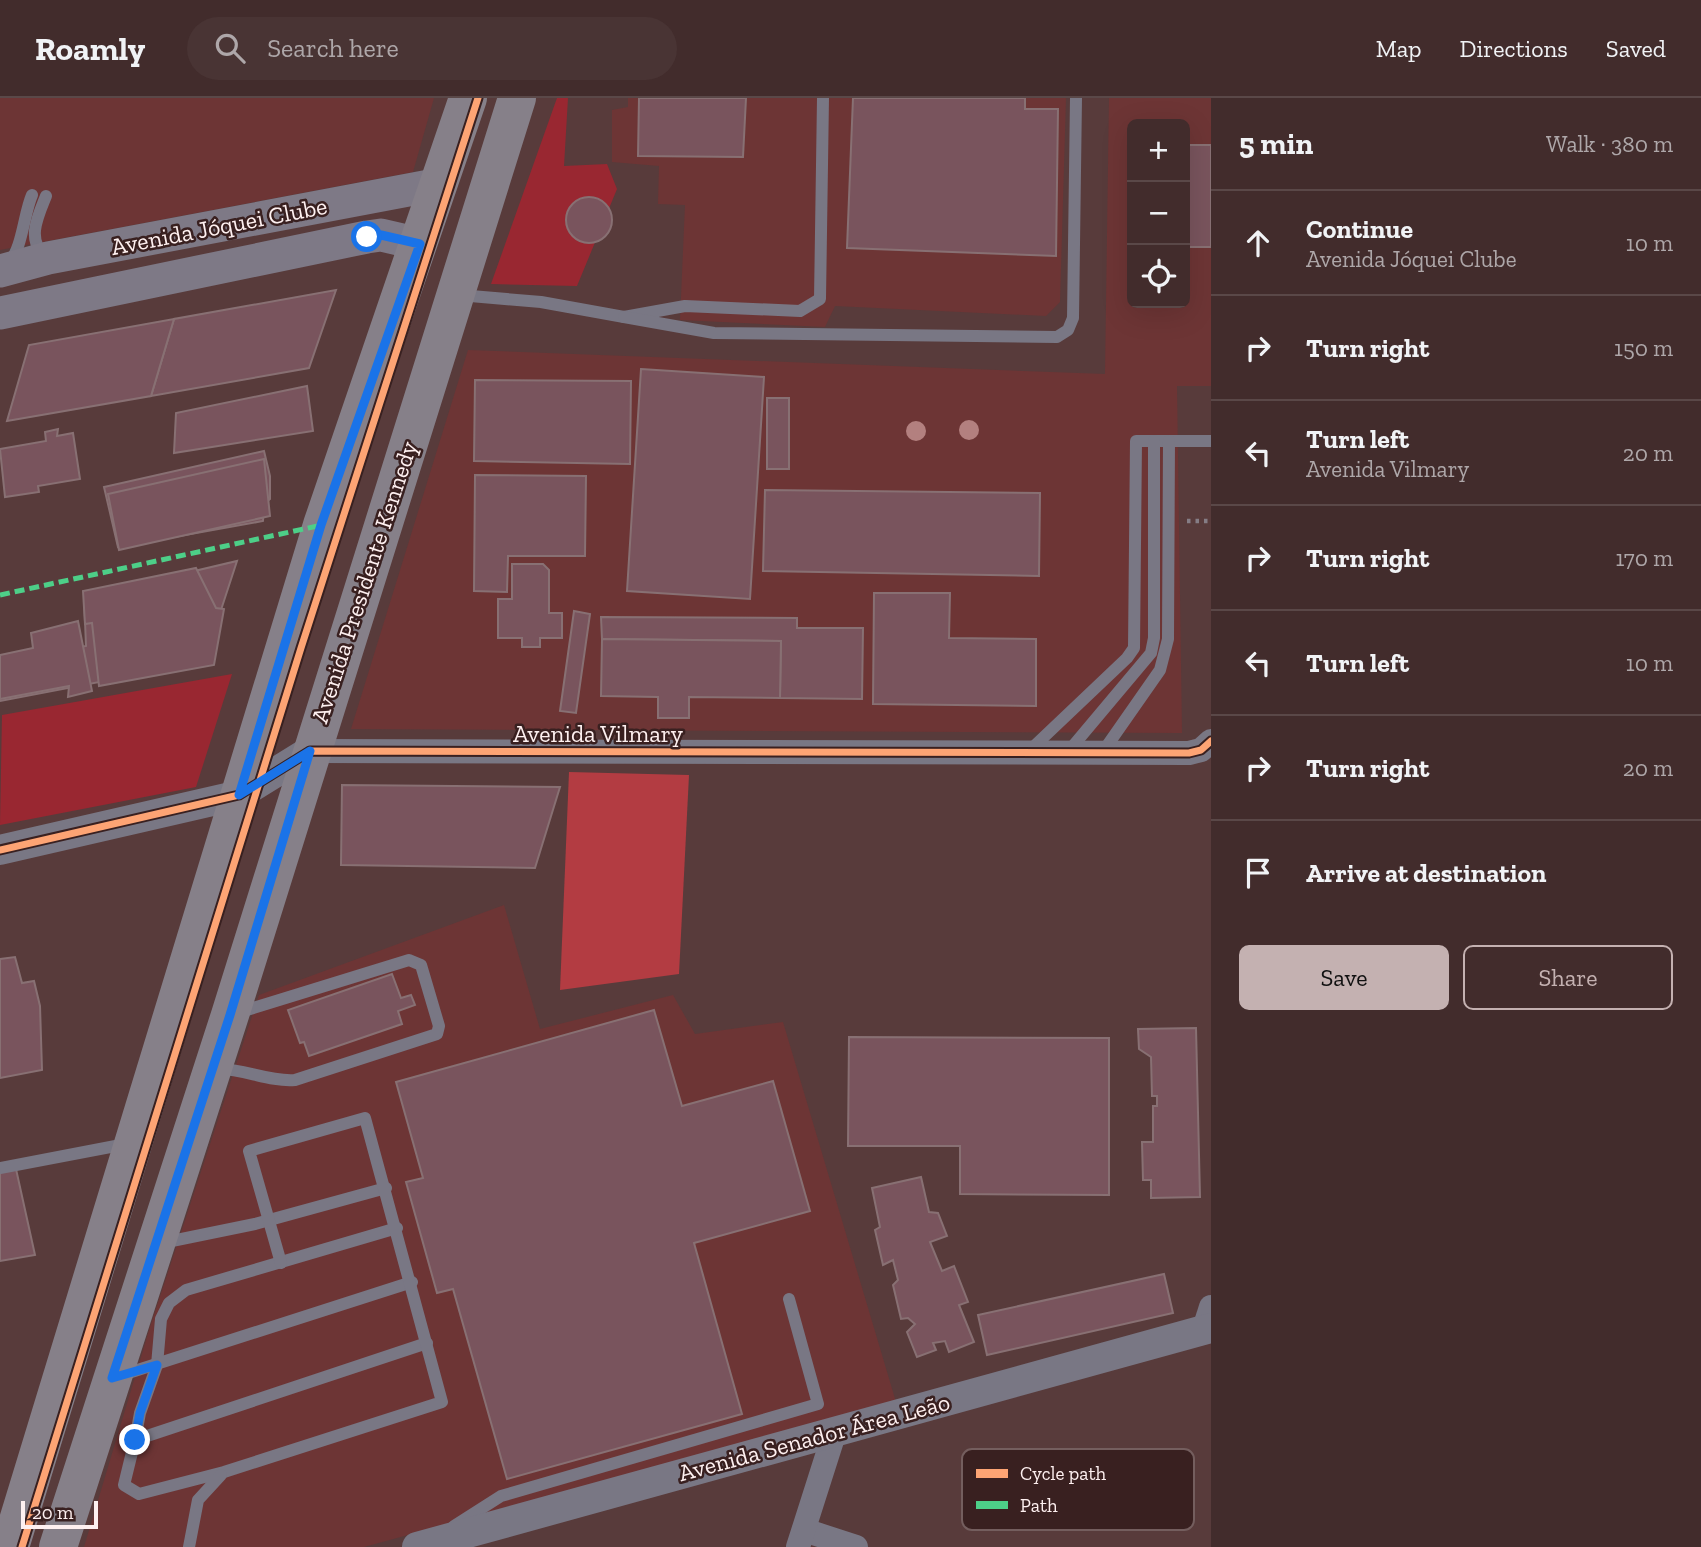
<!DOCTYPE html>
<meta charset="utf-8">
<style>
:root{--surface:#422c2c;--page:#493434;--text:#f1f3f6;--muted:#aea7a9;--line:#5a4848;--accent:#c4b1b1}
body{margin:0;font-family:"Zilla Slab",serif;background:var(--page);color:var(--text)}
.controls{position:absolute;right:21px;top:21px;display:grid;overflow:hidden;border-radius:10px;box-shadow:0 7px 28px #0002}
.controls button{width:63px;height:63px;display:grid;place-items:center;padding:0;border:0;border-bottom:2px solid var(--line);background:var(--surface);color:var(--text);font:35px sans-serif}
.scale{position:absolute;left:21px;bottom:18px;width:77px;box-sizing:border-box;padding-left:7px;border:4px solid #fef0f0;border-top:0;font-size:19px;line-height:24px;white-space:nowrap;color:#fef0f0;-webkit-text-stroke:5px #392020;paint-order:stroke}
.stop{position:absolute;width:21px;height:21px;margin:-16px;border:5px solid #1a73e8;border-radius:50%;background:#fff}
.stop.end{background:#1a73e8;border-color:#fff;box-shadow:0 2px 7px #0008}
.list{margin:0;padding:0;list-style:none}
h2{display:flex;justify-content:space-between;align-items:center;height:91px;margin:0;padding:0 28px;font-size:30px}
h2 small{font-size:23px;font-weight:400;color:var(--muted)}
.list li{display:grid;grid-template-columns:46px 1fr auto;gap:21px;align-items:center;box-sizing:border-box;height:105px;padding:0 28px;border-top:2px solid var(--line)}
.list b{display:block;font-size:26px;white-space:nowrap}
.list p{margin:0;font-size:23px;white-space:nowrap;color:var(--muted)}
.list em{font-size:23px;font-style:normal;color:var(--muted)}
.actions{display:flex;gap:14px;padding:21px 28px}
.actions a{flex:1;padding:16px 0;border:2px solid var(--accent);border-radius:10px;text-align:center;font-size:24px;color:var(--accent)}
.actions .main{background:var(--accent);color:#111}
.icon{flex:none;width:38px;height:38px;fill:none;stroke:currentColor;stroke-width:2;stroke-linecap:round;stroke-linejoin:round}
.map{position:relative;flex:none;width:1211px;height:1449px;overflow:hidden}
header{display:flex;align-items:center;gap:42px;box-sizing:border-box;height:98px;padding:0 35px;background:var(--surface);border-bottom:2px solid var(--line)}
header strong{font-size:33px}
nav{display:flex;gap:38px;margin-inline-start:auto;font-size:24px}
.search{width:490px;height:63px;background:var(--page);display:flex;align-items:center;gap:18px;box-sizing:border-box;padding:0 24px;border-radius:38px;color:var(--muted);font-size:26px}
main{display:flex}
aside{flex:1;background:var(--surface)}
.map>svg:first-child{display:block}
.built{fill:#6d3535;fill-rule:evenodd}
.green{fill:#992731}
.forest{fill:#b33c42}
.building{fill:#79545d;stroke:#887073;stroke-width:2}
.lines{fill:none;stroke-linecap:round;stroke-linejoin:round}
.path{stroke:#857d85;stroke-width:4.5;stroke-dasharray:3.5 5;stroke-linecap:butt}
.service{stroke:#797784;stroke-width:12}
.minor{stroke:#797784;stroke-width:24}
.tertiary{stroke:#797784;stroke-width:30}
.secondary{stroke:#7e7986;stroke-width:33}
.primary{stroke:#868089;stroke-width:38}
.quiet{stroke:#4dcf88;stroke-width:5;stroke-dasharray:10 5;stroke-linecap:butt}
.cycleway-casing{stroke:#392020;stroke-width:11}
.cycleway{stroke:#fda474;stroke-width:7}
.tree{fill:#b3807f}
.route{stroke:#1a73e8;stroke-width:9}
.labels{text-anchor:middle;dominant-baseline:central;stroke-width:5;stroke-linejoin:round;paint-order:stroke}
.street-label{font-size:24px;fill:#fef0f0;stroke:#392020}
.key{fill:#392020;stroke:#745e5e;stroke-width:2}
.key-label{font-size:19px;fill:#fef0f0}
</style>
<header>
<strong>Roamly</strong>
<div class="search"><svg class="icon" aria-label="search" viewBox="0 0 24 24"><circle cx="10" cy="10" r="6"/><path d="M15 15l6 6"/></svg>Search here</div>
<nav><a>Map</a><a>Directions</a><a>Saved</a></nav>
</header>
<main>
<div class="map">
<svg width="1211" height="1449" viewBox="0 0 1211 1449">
<rect width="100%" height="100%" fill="#583b3b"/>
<g class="built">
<path d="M0 0H434L413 74 0 152Z"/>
<path d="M628 0H1066L1060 204 1046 218 835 208 825 229 680 222 685 107 658 106 659 68 612 64V12L628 9Z"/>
<path d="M1109 0H1211V288H1177L1182 635 351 631 468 252 1105 276ZM1132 26H1185V205H1132Z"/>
<path d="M504 807 540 931 673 897 695 936 783 924 896 1304 364 1449H84L150 1229 259 897Z"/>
</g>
<g class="green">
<path d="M557 0H568L564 68 607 66 617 91 577 188 491 186Z"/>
<path d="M232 576 196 689 0 727 2 617Z"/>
</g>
<path class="forest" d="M569 674 689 677 679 876 560 892Z"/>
<g class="building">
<path d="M639 0H746L743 59 638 58Z"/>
<path d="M853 0H1025V11H1058L1056 158 847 150Z"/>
<rect x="1185" y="47" width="26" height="102"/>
<circle cx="589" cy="122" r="23"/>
<path d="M336 192 309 270 151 298 174 221Z"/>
<path d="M174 221 151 298 7 323 29 247Z"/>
<path d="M641 271 764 279 750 501 627 493Z"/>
<path d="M475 282 631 283 630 366 474 363Z"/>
<path d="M307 288 313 333 174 355 176 315Z"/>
<rect x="767" y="300" width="22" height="71"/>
<path d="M58 331 57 338 73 335 80 381 38 388 39 394 5 399 0 351 46 343 45 334Z"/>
<path d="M264 353 270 378V401L264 406 263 423 118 449 104 389Z"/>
<path d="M264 361 270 418 119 452 108 396Z"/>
<path d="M475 377 586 378 585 458H508L507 494 474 493Z"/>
<path d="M765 392 1040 395 1039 478 763 473Z"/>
<path d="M237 463 204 564 0 603V565L86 548 84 499Z"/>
<path d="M512 466H543L549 472V515H562V540H540V549H522V540H498V501H512Z"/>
<path d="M196 470 216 510 224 511 214 567 99 588 92 525 85 526 83 493Z"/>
<path d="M874 495H950L949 540 1036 541V608L873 606Z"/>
<path d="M574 513 590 516 576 615 560 613Z"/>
<path d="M601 519 797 520V530H863L862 601 780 600 781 543 602 541Z"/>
<path d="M78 523 92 593 68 599 69 588 0 601V557L33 550 31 535Z"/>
<path d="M602 541 781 543 780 600 689 599V620H658V599L601 598Z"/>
<path d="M342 687 560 689 535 770 341 767Z"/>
<path d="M15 859 22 885 34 883 40 908 42 972 0 980V861Z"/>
<path d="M392 876 401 900 411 897 415 907 398 913 402 926 309 958 304 944 300 945 288 912Z"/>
<path d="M654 912 682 1008 773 983 810 1113 694 1145 742 1316 507 1381 453 1191 437 1195 406 1084 423 1080 396 984Z"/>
<path d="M1196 930 1200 1099 1151 1100V1082H1143L1142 1044H1153V1008H1157V998H1152L1151 959 1139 951 1138 931Z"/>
<path d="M849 939 1109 940V1097L960 1096V1048H848Z"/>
<path d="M16 1071 35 1157 0 1163V1074Z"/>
<path d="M921 1079 929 1114 938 1115 947 1138 930 1144 942 1173 954 1168 968 1204 959 1207 974 1244 949 1254 945 1243 933 1245 936 1252 917 1259 907 1234 915 1226 908 1220 901 1221 893 1187 898 1182 893 1162 883 1167 875 1132 880 1129 872 1090Z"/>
<path d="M1164 1176 1173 1215 987 1257 978 1217Z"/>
</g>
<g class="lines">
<path class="path" d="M1187 423H1211"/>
<g class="service">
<path d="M45 158C26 142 38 118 46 98"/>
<path d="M9 164C22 152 24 115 32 97"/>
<path d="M459 197 541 204 624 219 685 208 800 213 820 201 823 0"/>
<path d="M624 219 714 235 1057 239 1068 232 1073 220 1076 0"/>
<path d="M1028 654 1127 560 1134 550 1136 343H1211"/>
<path d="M1067 655 1151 555 1154 540V343"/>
<path d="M1102 655 1160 572 1168 541 1169 343"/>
<path d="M219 971C245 971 269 984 295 982L437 936 439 928 421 867 409 862 237 915"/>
<path d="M0 1070 126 1046"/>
<path d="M397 1130 186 1192 169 1205 161 1221 157 1267 140 1315 135 1342 427 1245"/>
<path d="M162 1145 255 1126 386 1090"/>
<path d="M119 1278 412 1184"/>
<path d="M135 1342 124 1387 139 1396 224 1374 442 1304 365 1020 249 1053 281 1165"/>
<path d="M454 1428 501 1398 818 1306 789 1201"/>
<path d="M189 1449 198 1402 221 1377"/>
</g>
<g class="minor">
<path d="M310 653 1189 655 1201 652 1211 643"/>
<path d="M1204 1231 1211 1209"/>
<path d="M804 1432 856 1449"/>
<path d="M798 1449 835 1333"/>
</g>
<g class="tertiary">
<path d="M0 752 239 697 310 653"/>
<path d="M417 1449 1211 1230"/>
</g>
<g class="secondary">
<path d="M0 173 48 160 440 86"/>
<path d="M0 215 367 139 381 137 420 146"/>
</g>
<g class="primary">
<path d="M10 1449 322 427 468 0"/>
<path d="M58 1449 230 917 517 0"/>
</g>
<path class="quiet" d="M0 497 322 427"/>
<g class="cycleway-casing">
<g id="cycleway">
<path d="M0 752 239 697 310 653 1189 655 1201 652 1211 643"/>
<path d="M22 1449 301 550 478 0"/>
</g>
</g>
<use href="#cycleway" class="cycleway"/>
</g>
<g class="tree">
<circle cx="969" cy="332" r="10"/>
<circle cx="916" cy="333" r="10"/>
</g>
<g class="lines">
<path class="route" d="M135 1342 140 1315 157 1267 112 1280 230 917 310 653 239 697 321 427 420 146 381 137 367 139"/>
</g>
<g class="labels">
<g class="street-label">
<text transform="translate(219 128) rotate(-11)">Avenida Jóquei Clube</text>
<text transform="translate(364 484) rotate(-72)">Avenida Presidente Kennedy</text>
<text x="598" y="635">Avenida Vilmary</text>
<text transform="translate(814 1339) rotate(-15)">Avenida Senador Área Leão</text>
</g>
</g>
<rect x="962" y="1351" width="232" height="81" rx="10" class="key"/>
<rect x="976" y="1371" width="32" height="9" fill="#fda474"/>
<rect x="976" y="1403" width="32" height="8" fill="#4dcf88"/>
<g class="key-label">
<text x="1020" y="1382">Cycle path</text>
<text x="1020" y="1414">Path</text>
</g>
</svg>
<div class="controls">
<button>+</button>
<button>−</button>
<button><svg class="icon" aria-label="locate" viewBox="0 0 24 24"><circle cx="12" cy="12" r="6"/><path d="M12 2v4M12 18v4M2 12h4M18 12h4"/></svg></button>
</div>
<div class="scale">20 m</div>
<div class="stop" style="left:367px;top:139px"></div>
<div class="stop end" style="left:135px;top:1342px"></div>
</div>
<aside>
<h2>5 min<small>Walk · 380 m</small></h2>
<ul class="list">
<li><svg class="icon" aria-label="ahead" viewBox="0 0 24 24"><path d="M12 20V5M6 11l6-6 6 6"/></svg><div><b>Continue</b><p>Avenida Jóquei Clube</p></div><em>10 m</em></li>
<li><svg class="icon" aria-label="right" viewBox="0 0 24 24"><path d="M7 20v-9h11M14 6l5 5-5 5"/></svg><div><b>Turn right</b></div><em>150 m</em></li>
<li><svg class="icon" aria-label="left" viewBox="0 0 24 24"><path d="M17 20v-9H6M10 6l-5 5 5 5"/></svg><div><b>Turn left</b><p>Avenida Vilmary</p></div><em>20 m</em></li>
<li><svg class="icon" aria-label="right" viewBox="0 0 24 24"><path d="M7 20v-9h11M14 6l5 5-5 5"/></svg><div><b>Turn right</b></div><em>170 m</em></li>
<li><svg class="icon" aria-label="left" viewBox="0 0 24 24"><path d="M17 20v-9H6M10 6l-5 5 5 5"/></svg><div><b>Turn left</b></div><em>10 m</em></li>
<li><svg class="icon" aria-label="right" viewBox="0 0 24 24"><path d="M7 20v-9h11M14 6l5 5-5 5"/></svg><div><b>Turn right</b></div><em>20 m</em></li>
<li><svg class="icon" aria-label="arrive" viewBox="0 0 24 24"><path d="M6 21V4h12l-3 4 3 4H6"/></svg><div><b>Arrive at destination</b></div></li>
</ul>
<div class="actions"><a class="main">Save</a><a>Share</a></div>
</aside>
</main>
